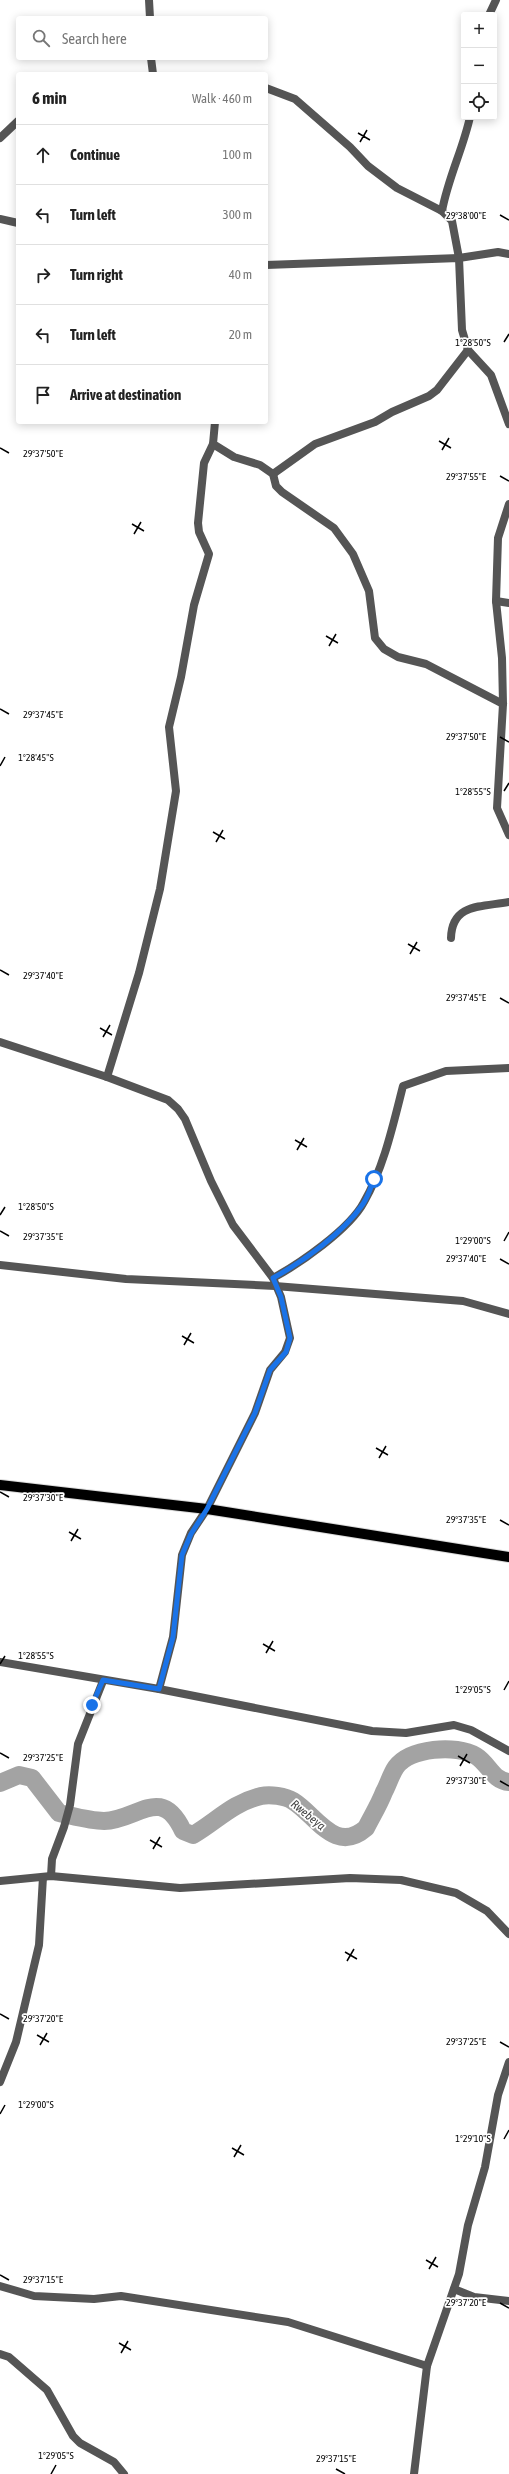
<!DOCTYPE html>
<meta charset="utf-8">
<style>
:root{--surface:#fff;--page:#f2f2f2;--text:#222;--muted:#767676;--line:#e0e0e0}
body{margin:0;font-family:"Asap Condensed",sans-serif;background:var(--page);color:var(--text)}
.controls{position:absolute;right:12px;top:12px;display:grid;overflow:hidden;border-radius:4px;box-shadow:0 2px 10px #0003}
.controls button{width:36px;height:36px;display:grid;place-items:center;padding:0;border:0;border-bottom:1px solid var(--line);background:var(--surface);color:var(--text);font:20px sans-serif}
.stop{position:absolute;width:12px;height:12px;margin:-9px;border:3px solid #1a73e8;border-radius:50%;background:#fff}
.stop.end{background:#1a73e8;border-color:#fff;box-shadow:0 1px 4px #0008}
.list{margin:0;padding:0;list-style:none}
h2{display:flex;justify-content:space-between;align-items:center;height:52px;margin:0;padding:0 16px;font-size:17px}
h2 small{font-size:13px;font-weight:400;color:var(--muted)}
.list li{display:grid;grid-template-columns:26px 1fr auto;gap:12px;align-items:center;box-sizing:border-box;height:60px;padding:0 16px;border-top:1px solid var(--line)}
.list b{display:block;font-size:15px;white-space:nowrap}
.list em{font-size:13px;font-style:normal;color:var(--muted)}
.icon{flex:none;width:22px;height:22px;fill:none;stroke:currentColor;stroke-width:2;stroke-linecap:round;stroke-linejoin:round}
.map{position:relative;flex:none;width:509px;height:2474px;overflow:hidden}
.search{position:absolute;background:var(--surface);box-shadow:0 2px 10px #0003;left:16px;top:16px;width:252px;height:44px;display:flex;align-items:center;gap:10px;box-sizing:border-box;padding:0 14px;border-radius:4px;color:var(--muted);font-size:15px}
.panel{position:absolute;background:var(--surface);box-shadow:0 2px 10px #0003;left:16px;top:72px;width:252px;height:352px;border-radius:4px}
.map>svg:first-child{display:block}
.lines{fill:none;stroke-linecap:round;stroke-linejoin:round}
.river{stroke:#a3a3a3;stroke-width:18}
.primary-casing{stroke:#dbdbdb;stroke-width:12}
.street{stroke:#555;stroke-width:8}
.primary{stroke:#000;stroke-width:10}
.route{stroke:#1a73e8;stroke-width:5}
.ticks{fill:none;stroke:#000;stroke-width:1.5}
.labels{text-anchor:middle;dominant-baseline:central;stroke-width:3.5;stroke-linejoin:round;paint-order:stroke}
.water-label{font-size:12px;font-style:italic;fill:#444;stroke:#fff}
.ticks-label{font-size:10px;text-anchor:middle;fill:#000;stroke:#fff;stroke-width:3.5;stroke-linejoin:round;paint-order:stroke}
</style>
<div class="map">
<svg width="509" height="2474" viewBox="0 0 509 2474">
<rect width="100%" height="100%" fill="#fff"/>
<g class="lines">
<path class="river" d="M0 1783 19 1775 32 1778 59 1813C73 1816 90 1821 104 1821 138 1820 161 1784 183 1831L193 1835C217 1821 232 1803 261 1796 270 1794 285 1796 293 1801 316 1815 335 1855 366 1828 372 1816 379 1805 384 1792 388 1785 391 1774 396 1767 410 1748 456 1744 476 1756 489 1764 493 1781 509 1782"/>
<g class="primary-casing">
<path id="primary" d="M0 1485 207 1509 509 1557"/>
</g>
<g class="street">
<path d="M149 0 150 18"/>
<path d="M489 15 496 0"/>
<path d="M151 58 153 74"/>
<path d="M266 88 295 99 350 147 368 166 397 188 442 211 452 221 459 258 498 252 509 254"/>
<path d="M0 138 18 121"/>
<path d="M442 211C448 178 463 149 470 117"/>
<path d="M0 219 18 223"/>
<path d="M266 265 459 258 462 330 468 350 491 375 509 424"/>
<path d="M215 422 213 444 234 457 260 465 273 474 276 486 282 492 334 528 353 554 369 591 375 638 384 649 398 657 426 664 503 704"/>
<path d="M273 474 315 444 375 422 392 412 429 396 437 390 468 350"/>
<path d="M509 504 498 538 496 601 502 658 503 704 497 808 509 835"/>
<path d="M496 601 509 603"/>
<path d="M451 938C452 903 482 907 509 902"/>
<path d="M0 1042 107 1077 168 1100 178 1109 185 1119 211 1181 233 1225 273 1278 281 1297 290 1338 285 1352 270 1370 255 1413 207 1509 191 1533 182 1555 173 1637 159 1689"/>
<path d="M107 1077 139 973 160 889 176 791 169 727 181 677 194 605 209 554 199 532 198 523 204 463 213 444"/>
<path d="M0 1265 126 1279 275 1286 463 1301 509 1314"/>
<path d="M273 1278C299 1264 350 1229 364 1202 384 1167 393 1125 403 1086L446 1071 509 1068"/>
<path d="M0 1662 159 1689 372 1731 406 1733 454 1725 471 1730 509 1751"/>
<path d="M51 1876 52 1859 64 1827 70 1805 78 1744 103 1681"/>
<path d="M0 1881 51 1876 180 1888 350 1878 401 1880 456 1893 487 1911 509 1934"/>
<path d="M0 2082 16 2042 39 1945 43 1877"/>
<path d="M0 2286 34 2296 94 2299 121 2296 288 2322 427 2366"/>
<path d="M454 2289 474 2297 509 2301"/>
<path d="M0 2354 9 2357 47 2390 73 2436 80 2443 114 2462 124 2474"/>
<path d="M414 2474 427 2366 459 2274 468 2225 485 2167 498 2095 509 2062"/>
</g>
<use href="#primary" class="primary"/>
</g>
<g class="lines">
<path class="route" d="M92 1705 103 1680 159 1689 173 1637 182 1555 191 1534 207 1509 255 1413 270 1370 286 1352 290 1338 281 1297 273 1278C304 1261 343 1233 363 1204 368 1197 371 1187 374 1179"/>
</g>
<path class="ticks" d="M358 133 370 140M360 142 367 130M500 215 509 220M504 342 509 334M439 441 451 448M0 448 9 453M442 450 449 438M500 476 509 481M132 524 144 531M134 534 141 522M326 636 338 643M329 646 336 634M0 709 9 714M500 737 509 742M0 766 5 757M504 791 509 783M213 832 225 839M216 842 223 830M408 944 420 951M410 954 417 942M0 970 9 975M500 998 509 1003M100 1028 112 1035M103 1037 110 1025M295 1140 307 1147M297 1150 304 1138M0 1215 5 1207M0 1231 9 1236M504 1241 509 1232M500 1259 509 1264M182 1336 194 1343M184 1345 191 1333M376 1448 388 1455M379 1458 386 1446M0 1492 9 1497M500 1520 509 1525M69 1532 81 1539M71 1541 78 1529M263 1644 275 1651M266 1653 273 1641M0 1664 5 1656M504 1690 509 1681M0 1753 9 1758M458 1756 470 1763M460 1766 467 1754M500 1781 509 1786M150 1840 162 1847M153 1849 160 1837M345 1952 357 1959M347 1961 354 1949M0 2014 9 2019M37 2035 49 2042M500 2042 509 2047M40 2045 47 2033M0 2114 5 2105M504 2139 509 2130M232 2148 244 2155M234 2157 241 2145M426 2260 438 2267M429 2269 436 2257M0 2275 9 2280M500 2303 509 2308M119 2343 131 2350M121 2353 128 2341M336 2469 345 2474M51 2474 56 2465"/>
<g class="labels">
<g class="water-label">
<text transform="translate(308 1815) rotate(39)">Rwebeya</text>
</g>
</g>
<g class="ticks-label">
<text x="466" y="219">29°38'00"E</text>
<text x="473" y="346">1°28'50"S</text>
<text x="43" y="457">29°37'50"E</text>
<text x="466" y="480">29°37'55"E</text>
<text x="43" y="718">29°37'45"E</text>
<text x="466" y="740">29°37'50"E</text>
<text x="36" y="761">1°28'45"S</text>
<text x="473" y="795">1°28'55"S</text>
<text x="43" y="979">29°37'40"E</text>
<text x="466" y="1001">29°37'45"E</text>
<text x="36" y="1210">1°28'50"S</text>
<text x="43" y="1240">29°37'35"E</text>
<text x="473" y="1244">1°29'00"S</text>
<text x="466" y="1262">29°37'40"E</text>
<text x="43" y="1501">29°37'30"E</text>
<text x="466" y="1523">29°37'35"E</text>
<text x="36" y="1659">1°28'55"S</text>
<text x="473" y="1693">1°29'05"S</text>
<text x="43" y="1761">29°37'25"E</text>
<text x="466" y="1784">29°37'30"E</text>
<text x="43" y="2022">29°37'20"E</text>
<text x="466" y="2045">29°37'25"E</text>
<text x="36" y="2108">1°29'00"S</text>
<text x="473" y="2142">1°29'10"S</text>
<text x="43" y="2283">29°37'15"E</text>
<text x="466" y="2306">29°37'20"E</text>
<text x="56" y="2459">1°29'05"S</text>
<text x="336" y="2462">29°37'15"E</text>
</g>
</svg>
<div class="controls">
<button>+</button>
<button>−</button>
<button><svg class="icon" aria-label="locate" viewBox="0 0 24 24"><circle cx="12" cy="12" r="6"/><path d="M12 2v4M12 18v4M2 12h4M18 12h4"/></svg></button>
</div>
<div class="stop" style="left:374px;top:1179px"></div>
<div class="stop end" style="left:92px;top:1705px"></div>
<div class="search"><svg class="icon" aria-label="search" viewBox="0 0 24 24"><circle cx="10" cy="10" r="6"/><path d="M15 15l6 6"/></svg>Search here</div>
<section class="panel">
<h2>6 min<small>Walk · 460 m</small></h2>
<ul class="list">
<li><svg class="icon" aria-label="ahead" viewBox="0 0 24 24"><path d="M12 20V5M6 11l6-6 6 6"/></svg><div><b>Continue</b></div><em>100 m</em></li>
<li><svg class="icon" aria-label="left" viewBox="0 0 24 24"><path d="M17 20v-9H6M10 6l-5 5 5 5"/></svg><div><b>Turn left</b></div><em>300 m</em></li>
<li><svg class="icon" aria-label="right" viewBox="0 0 24 24"><path d="M7 20v-9h11M14 6l5 5-5 5"/></svg><div><b>Turn right</b></div><em>40 m</em></li>
<li><svg class="icon" aria-label="left" viewBox="0 0 24 24"><path d="M17 20v-9H6M10 6l-5 5 5 5"/></svg><div><b>Turn left</b></div><em>20 m</em></li>
<li><svg class="icon" aria-label="arrive" viewBox="0 0 24 24"><path d="M6 21V4h12l-3 4 3 4H6"/></svg><div><b>Arrive at destination</b></div></li>
</ul>
</section>
</div>
